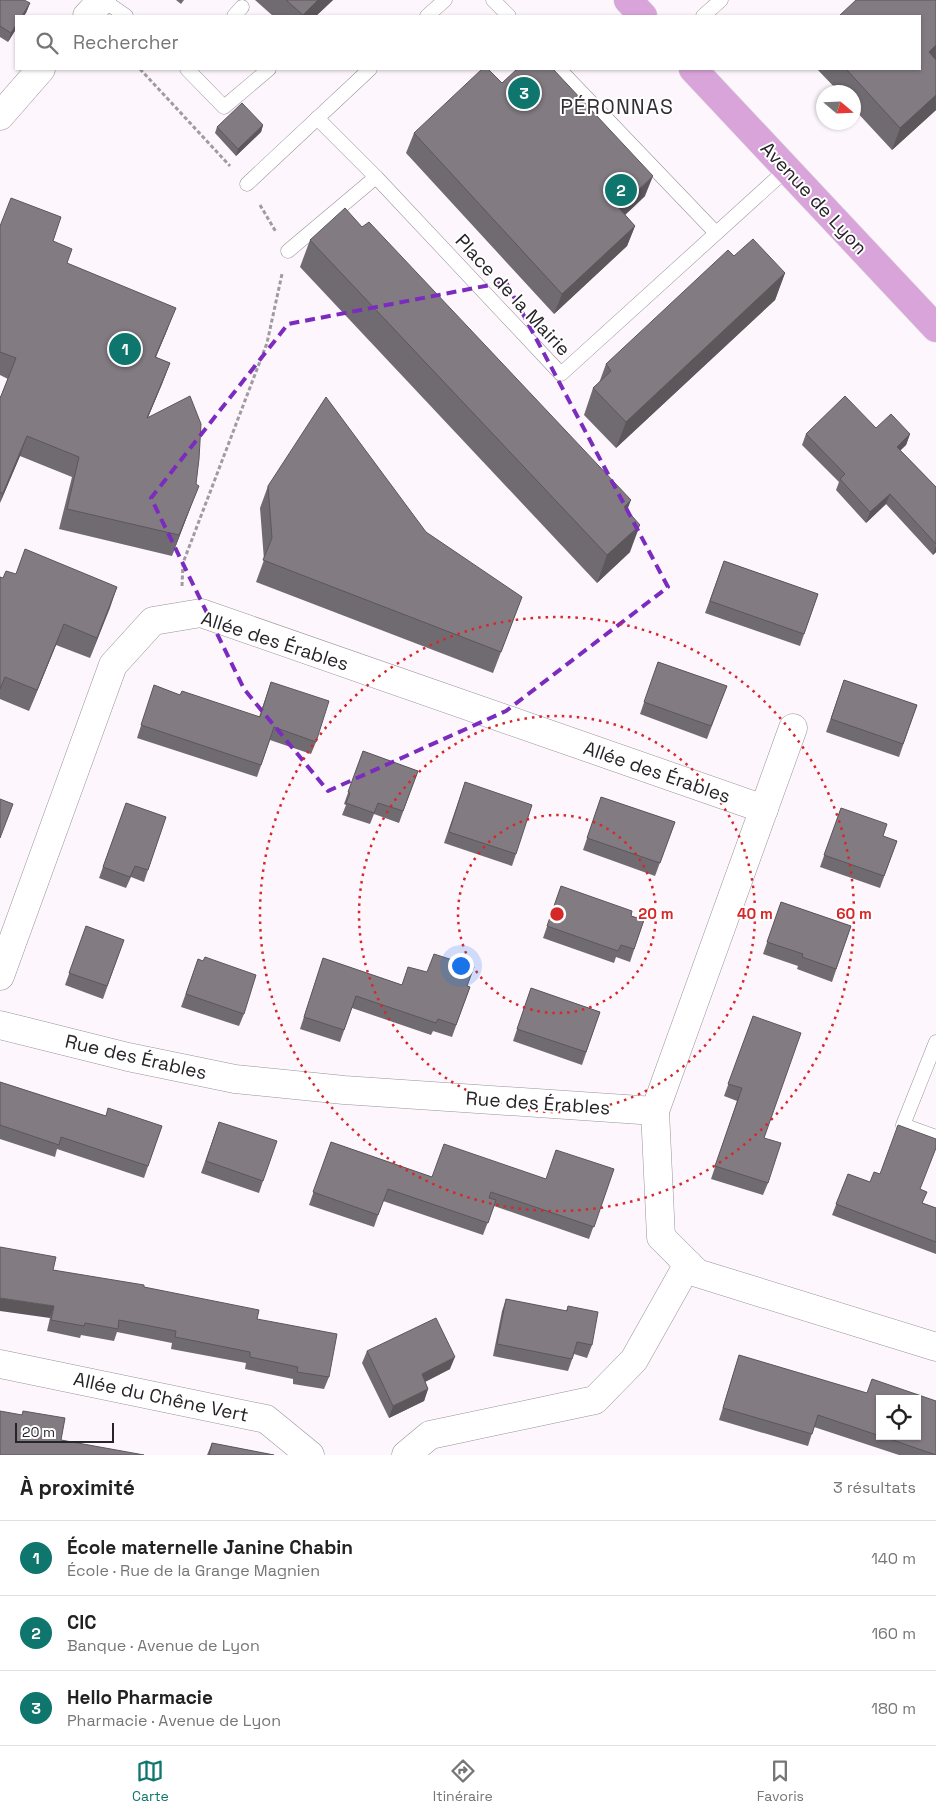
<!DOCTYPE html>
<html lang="fr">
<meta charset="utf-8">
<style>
:root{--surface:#fff;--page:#f6f6f6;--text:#222;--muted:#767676;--line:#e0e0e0;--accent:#0f766e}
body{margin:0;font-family:"Space Grotesk",sans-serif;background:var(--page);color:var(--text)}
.controls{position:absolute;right:15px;bottom:15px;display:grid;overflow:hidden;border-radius:0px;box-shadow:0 1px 4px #0004}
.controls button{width:45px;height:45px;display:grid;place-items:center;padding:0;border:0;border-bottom:1px solid var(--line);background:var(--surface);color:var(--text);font:25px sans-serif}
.compass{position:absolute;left:816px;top:85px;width:45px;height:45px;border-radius:50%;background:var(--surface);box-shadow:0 1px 4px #0004;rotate:109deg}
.scale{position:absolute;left:15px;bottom:12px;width:99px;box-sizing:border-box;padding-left:5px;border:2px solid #272427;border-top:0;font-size:14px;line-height:18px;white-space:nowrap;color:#272427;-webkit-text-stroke:4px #fff;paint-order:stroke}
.you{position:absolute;left:460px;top:965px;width:18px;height:18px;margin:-12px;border:4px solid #fff;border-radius:50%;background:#1a73e8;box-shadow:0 0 0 8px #1a73e833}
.badge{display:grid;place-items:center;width:32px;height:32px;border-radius:50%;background:var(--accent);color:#fff;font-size:16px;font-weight:700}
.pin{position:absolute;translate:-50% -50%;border:2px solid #fff;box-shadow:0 1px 5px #0006}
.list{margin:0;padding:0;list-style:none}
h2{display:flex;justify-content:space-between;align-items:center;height:65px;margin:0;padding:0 20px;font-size:21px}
h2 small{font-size:16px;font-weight:400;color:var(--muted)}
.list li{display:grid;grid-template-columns:32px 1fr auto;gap:15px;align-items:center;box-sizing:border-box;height:75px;padding:0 20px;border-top:1px solid var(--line)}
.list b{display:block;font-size:19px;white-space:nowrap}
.list p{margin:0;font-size:16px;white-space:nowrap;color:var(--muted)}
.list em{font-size:16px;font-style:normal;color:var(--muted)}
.icon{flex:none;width:28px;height:28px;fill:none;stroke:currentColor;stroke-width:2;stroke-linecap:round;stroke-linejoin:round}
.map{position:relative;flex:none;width:936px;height:1455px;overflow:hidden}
.search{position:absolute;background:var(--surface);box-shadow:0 1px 4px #0004;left:15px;right:15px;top:15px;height:55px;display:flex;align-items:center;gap:12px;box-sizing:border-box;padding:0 18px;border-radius:0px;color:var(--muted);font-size:19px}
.sheet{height:290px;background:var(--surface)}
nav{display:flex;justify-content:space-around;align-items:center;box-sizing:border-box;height:70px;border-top:1px solid var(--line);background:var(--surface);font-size:14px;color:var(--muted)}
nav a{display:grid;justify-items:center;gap:2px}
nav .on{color:var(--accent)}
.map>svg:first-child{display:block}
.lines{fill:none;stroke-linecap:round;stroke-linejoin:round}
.lane-casing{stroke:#999399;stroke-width:15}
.street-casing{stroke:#999399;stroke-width:29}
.primary-casing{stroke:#d8d8d8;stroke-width:29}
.path{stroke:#a09ba0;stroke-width:3;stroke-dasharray:4 2.5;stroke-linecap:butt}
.lane{stroke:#fff;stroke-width:14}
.street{stroke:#fff;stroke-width:28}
.primary{stroke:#d9a4da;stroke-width:28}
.wall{fill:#706b70}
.shaded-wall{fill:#5b575b}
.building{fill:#827c82;stroke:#5b575b}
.marked{fill:none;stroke:#7b2cbf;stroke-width:4;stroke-dasharray:10 6;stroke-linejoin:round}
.ring{fill:none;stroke:#d62828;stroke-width:2.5;stroke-dasharray:2.5 5}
.labels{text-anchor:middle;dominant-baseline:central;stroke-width:4;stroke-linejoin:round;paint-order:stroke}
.street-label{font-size:19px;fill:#272427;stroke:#fff}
.quarter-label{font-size:21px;letter-spacing:1px;fill:#342e34;stroke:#fff}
.centre{fill:#d62828;stroke:#fff;stroke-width:2.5}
.ring-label{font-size:15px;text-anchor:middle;font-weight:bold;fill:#d62828;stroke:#fff;stroke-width:4;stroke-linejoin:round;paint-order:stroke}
</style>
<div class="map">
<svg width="936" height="1455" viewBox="0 0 936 1455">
<rect width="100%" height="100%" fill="#fdf6fd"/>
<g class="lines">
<g class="lane-casing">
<g id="lane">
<path d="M103 0 126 16"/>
<path d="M493 0 509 16"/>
<path d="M234 16 242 7"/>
<path d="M427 16 445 0"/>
<path d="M703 16 721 0"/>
<path d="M187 69 224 107 269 69"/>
<path d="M559 69 716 233"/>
<path d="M317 118 376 177"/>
<path d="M247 184 370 69"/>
<path d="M288 251 376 177 561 374 787 169"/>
<path d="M936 1042 903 1125 936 1137"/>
</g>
</g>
<g class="street-casing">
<g id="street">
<path d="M87 16 102 0"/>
<path d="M0 116 41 69"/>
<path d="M0 976 113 665 153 621 201 613 764 809"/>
<path d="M0 1025 128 1057 235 1079 344 1090 655 1111 661 1237 697 1273 936 1347"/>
<path d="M655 1111 793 728"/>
<path d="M0 1364 266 1419 310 1455"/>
<path d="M406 1455 430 1435 595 1400 634 1360 688 1264"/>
</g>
</g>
<g class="primary-casing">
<g id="primary">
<path d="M628 0 643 16"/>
<path d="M693 69 936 328"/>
</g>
</g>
<g class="path">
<path d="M140 69 230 166"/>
<path d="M260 205 276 232"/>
<path d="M182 586 183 563 267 343 282 274"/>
</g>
<use href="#lane" class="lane"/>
<use href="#street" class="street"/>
<use href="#primary" class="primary"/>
</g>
<g class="wall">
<path d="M0 0 30 3 26 13 16 16V29L8 42 0 37Z"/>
<path d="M176 0H184L181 4Z"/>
<path d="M255 0H333L316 16H273Z"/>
<path d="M936 0V110L892 150 854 109V92H839L817 69H920Z"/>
<path d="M502 83 645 196 625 215 635 226 627 246 554 314 406 153 414 133Z"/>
<path d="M263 125 261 132 236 156 215 133 217 127Z"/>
<path d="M0 226 53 241 67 263 168 328 156 357 170 363 162 384 148 417 191 506 172 556 59 529 72 477 20 456 0 503V397L1 396 8 379 0 375Z"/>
<path d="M310 240 627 510 630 552 597 583 300 267Z"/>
<path d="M734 256 785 273 775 300 616 448 584 415 593 388 599 383 606 364Z"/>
<path d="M876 428 910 434 906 445 900 450 936 487V552L933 555 886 504 866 523 836 490 839 482 802 445 806 434Z"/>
<path d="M268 486 522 597 493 673 256 582 264 560 260 508Z"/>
<path d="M724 561 818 594 800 646 705 613Z"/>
<path d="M16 574 117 587 90 658 56 645 29 711 0 699V577L3 578Z"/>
<path d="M658 662 727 686 707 739 640 714Z"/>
<path d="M844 680 917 705 899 757 826 732Z"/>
<path d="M271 682 316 742 311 754 270 740 257 777 137 738 154 685 180 695 259 717Z"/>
<path d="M363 751 418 771 399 823 374 814 370 824 342 815 346 805 344 804Z"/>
<path d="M465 782 516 854 512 866 444 843Z"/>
<path d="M601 797 675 822 655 876 583 850Z"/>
<path d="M126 803 166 817 144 882 131 877 126 888 99 878Z"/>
<path d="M841 808 883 836 897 841 880 888 820 867Z"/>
<path d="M561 886 631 916 644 920 630 962 616 957 614 963 543 938Z"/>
<path d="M781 902 851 926 832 982 797 969 798 966 763 954Z"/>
<path d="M86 926 124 940 103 999 65 985Z"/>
<path d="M323 958 402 985 467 986 470 987 452 1037 433 1031 431 1035 352 1008 340 1042 300 1029Z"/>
<path d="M198 959 244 1014 239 1026 181 1007Z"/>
<path d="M531 988 600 1012 582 1065 513 1041Z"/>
<path d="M753 1016 768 1183 763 1195 711 1179 737 1101 724 1096Z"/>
<path d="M0 1082 106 1116 162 1126 144 1178 57 1149 55 1157 0 1139Z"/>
<path d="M219 1122 263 1181 259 1193 201 1173Z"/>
<path d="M331 1142 432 1177 546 1179 614 1169 589 1239 494 1206 483 1235 383 1201 374 1227 309 1205Z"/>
<path d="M848 1174 870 1182 920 1189 923 1203 936 1208V1254L832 1215Z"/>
<path d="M53 1270 144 1287 257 1319 329 1377 324 1389 293 1384V1379L245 1369 246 1363 171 1349 172 1343 117 1332 114 1341 81 1335 80 1338 47 1331 50 1318Z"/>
<path d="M506 1299 566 1311 568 1306 592 1345 587 1358 574 1354 568 1371 493 1356 502 1311Z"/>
<path d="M367 1351 450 1369 425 1382 428 1389 424 1401 389 1418 362 1363Z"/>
<path d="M739 1355 866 1393 936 1455H899L814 1427 808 1446 719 1420Z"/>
<path d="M212 1443 274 1455H207Z"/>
</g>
<g class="shaded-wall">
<path d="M318 0H333L316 16H302Z"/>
<path d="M30 3 26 13 24 16H22Z"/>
<path d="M16 25V29L8 42 11 33Z"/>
<path d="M936 45V60L929 52Z"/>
<path d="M936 95V110L892 150 900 128Z"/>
<path d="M263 125 261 132 236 156 238 149Z"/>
<path d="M653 176 645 196 611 228 619 208Z"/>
<path d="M635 226 627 246 554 314 562 294Z"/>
<path d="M785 273 775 300 616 448 626 422Z"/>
<path d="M176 308 168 328 147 378 155 357Z"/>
<path d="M170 363 162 384 139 439 147 418Z"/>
<path d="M910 434 906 445 893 458 897 447Z"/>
<path d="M27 436 20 456 0 503 3 493Z"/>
<path d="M199 486 191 506 172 556 179 535Z"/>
<path d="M890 494 886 504 866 523 870 512Z"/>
<path d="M631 500 621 527 624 507Z"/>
<path d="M640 525 630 552 597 583 607 555Z"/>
<path d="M936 546V552L933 555Z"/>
<path d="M117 587 110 608 90 658 97 638Z"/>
<path d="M64 624 56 645 29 711 37 690Z"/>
<path d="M0 1298 54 1306 50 1318 0 1311Z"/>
<path d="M455 1357 450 1369 417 1386 422 1374Z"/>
<path d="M428 1389 424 1401 389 1418 393 1406Z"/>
</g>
<g class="building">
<path d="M0 0H24L30 3 22 16H16V25L11 33 0 26Z"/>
<path d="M286 0H318L303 15Z"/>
<path d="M856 0H936V45L929 52 936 60V95L900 128 846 69H920V16H839Z"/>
<path d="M482 69H488L502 83 517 69H553L653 176 619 208 635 226 562 294 414 133Z"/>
<path d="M242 103 263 125 238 149 217 127Z"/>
<path d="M11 198 61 217 53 241 72 249 67 263 176 308 155 357 170 363 147 418 190 396 201 424 199 459 196 484 199 486 179 535 67 509 79 457 27 436 3 493H0V397L1 396 16 358 0 352V226Z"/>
<path d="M345 208 362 227 369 222 631 500 624 507 640 525 607 555 310 240Z"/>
<path d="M753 239 785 273 626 422 593 388 611 371 606 364 728 250 734 256Z"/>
<path d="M845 396 876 428 891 414 910 434 897 447 936 487V544L890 494 870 512 840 479 845 474 806 434Z"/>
<path d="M326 397 426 532 522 597 501 652 263 560 272 538 268 486Z"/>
<path d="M25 549 117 587 97 638 64 624 37 690 5 677 0 689V577L3 578 6 571 16 574Z"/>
<path d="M724 561 818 594 804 634 710 601Z"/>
<path d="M658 662 727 686 711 726 644 702Z"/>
<path d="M844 680 917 705 903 744 831 719Z"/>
<path d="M271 682 329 701 316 742 274 727 261 765 141 725 154 685 180 695 182 691 260 717Z"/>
<path d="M363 751 418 771 403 811 378 803 374 813 346 803 350 793 348 792Z"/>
<path d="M465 782 532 805 516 854 449 832Z"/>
<path d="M601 797 675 822 660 863 587 838Z"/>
<path d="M0 799 13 804 0 838Z"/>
<path d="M126 803 166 817 148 870 135 866 130 877 103 867Z"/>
<path d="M841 808 887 824 883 836 897 841 884 876 824 855Z"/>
<path d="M561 886 632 911 631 916 644 920 634 949 621 945 618 951 547 926Z"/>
<path d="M781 902 851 926 836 969 802 957 803 954 767 942Z"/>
<path d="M86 926 124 940 107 986 69 973Z"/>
<path d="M434 954 474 967 467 986 470 987 456 1025 438 1019 436 1023 356 996 344 1030 304 1017 323 958 402 985 408 967 427 972Z"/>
<path d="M205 957 256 975 244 1014 186 994 198 959 203 961Z"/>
<path d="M531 988 600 1012 586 1052 517 1029Z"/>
<path d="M753 1016 801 1033 764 1138 781 1143 768 1183 715 1166 742 1088 728 1084Z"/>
<path d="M0 1082 106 1116 108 1108 162 1126 148 1166 61 1137 59 1145 0 1125Z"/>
<path d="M219 1122 277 1141 263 1181 206 1161Z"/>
<path d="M898 1125 936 1139V1148L920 1189 927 1192 922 1203 936 1208V1242L836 1204 848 1174 870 1182 874 1172 880 1174Z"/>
<path d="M331 1142 432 1177 444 1144 546 1179 556 1150 614 1169 594 1227 491 1192 489 1198 496 1200 488 1223 388 1189 378 1215 313 1192Z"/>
<path d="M0 1247 56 1257 53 1270 144 1285V1287L259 1310 257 1319 337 1334 329 1377 297 1372 298 1367 250 1357V1352L175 1337 176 1331 119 1320 118 1329 85 1323 84 1326 51 1320 54 1306 0 1298Z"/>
<path d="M506 1299 567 1311 568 1306 598 1312 592 1345 577 1342 572 1359 497 1344Z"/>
<path d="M436 1318 455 1357 422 1374 428 1389 393 1406 367 1351Z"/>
<path d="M739 1355 867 1393 872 1379 936 1401V1455L881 1436H917V1399H880V1436L818 1415 812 1434 723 1408Z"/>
<path d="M0 1411 22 1415 23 1411 65 1418 61 1440 144 1455H0Z"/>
<path d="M212 1443 274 1455H209Z"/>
</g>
<path class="marked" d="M506 282 668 587 506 711 328 791 244 689 151 498 288 324Z"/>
<g class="ring">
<circle cx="557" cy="914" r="99"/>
<circle cx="557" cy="914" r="198"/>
<circle cx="557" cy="914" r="297"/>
</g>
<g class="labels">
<g class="street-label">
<text transform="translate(814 198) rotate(47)">Avenue de Lyon</text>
<text transform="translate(513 295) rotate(47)">Place de la Mairie</text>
<text transform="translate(275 641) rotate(18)">Allée des Érables</text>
<text transform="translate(657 772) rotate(19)">Allée des Érables</text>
<text transform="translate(136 1057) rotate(13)">Rue des Érables</text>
<text transform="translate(538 1103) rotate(4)">Rue des Érables</text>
<text transform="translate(161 1397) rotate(12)">Allée du Chêne Vert</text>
</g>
<g class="quarter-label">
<text x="617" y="106">PÉRONNAS</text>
</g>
</g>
<circle cx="557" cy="914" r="8" class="centre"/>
<g class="ring-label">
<text x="656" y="919">20 m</text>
<text x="755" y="919">40 m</text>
<text x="854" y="919">60 m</text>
</g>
</svg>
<div class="controls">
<button><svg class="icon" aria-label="locate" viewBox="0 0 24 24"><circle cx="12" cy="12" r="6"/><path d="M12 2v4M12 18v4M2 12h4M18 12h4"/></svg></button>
</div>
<svg class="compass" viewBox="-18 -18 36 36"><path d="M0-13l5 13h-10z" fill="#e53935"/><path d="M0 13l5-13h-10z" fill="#767676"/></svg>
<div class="scale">20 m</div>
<div class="you"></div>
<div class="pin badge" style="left:125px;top:349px">1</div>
<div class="pin badge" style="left:621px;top:190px">2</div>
<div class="pin badge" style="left:524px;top:93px">3</div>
<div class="search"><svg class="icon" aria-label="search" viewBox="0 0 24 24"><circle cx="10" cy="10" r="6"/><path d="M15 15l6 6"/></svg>Rechercher</div>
</div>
<section class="sheet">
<h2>À proximité<small>3 résultats</small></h2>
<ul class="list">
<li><span class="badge">1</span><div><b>École maternelle Janine Chabin</b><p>École · Rue de la Grange Magnien</p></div><em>140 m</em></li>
<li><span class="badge">2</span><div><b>CIC</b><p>Banque · Avenue de Lyon</p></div><em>160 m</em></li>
<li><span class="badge">3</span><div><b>Hello Pharmacie</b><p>Pharmacie · Avenue de Lyon</p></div><em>180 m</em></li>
</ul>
</section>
<nav>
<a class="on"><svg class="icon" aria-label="map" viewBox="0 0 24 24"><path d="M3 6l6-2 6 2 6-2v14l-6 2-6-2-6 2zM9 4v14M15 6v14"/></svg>Carte</a>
<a><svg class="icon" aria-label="directions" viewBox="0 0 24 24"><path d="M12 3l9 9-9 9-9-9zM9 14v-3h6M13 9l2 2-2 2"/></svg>Itinéraire</a>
<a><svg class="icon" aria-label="saved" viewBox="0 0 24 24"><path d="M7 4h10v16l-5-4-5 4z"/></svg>Favoris</a>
</nav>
